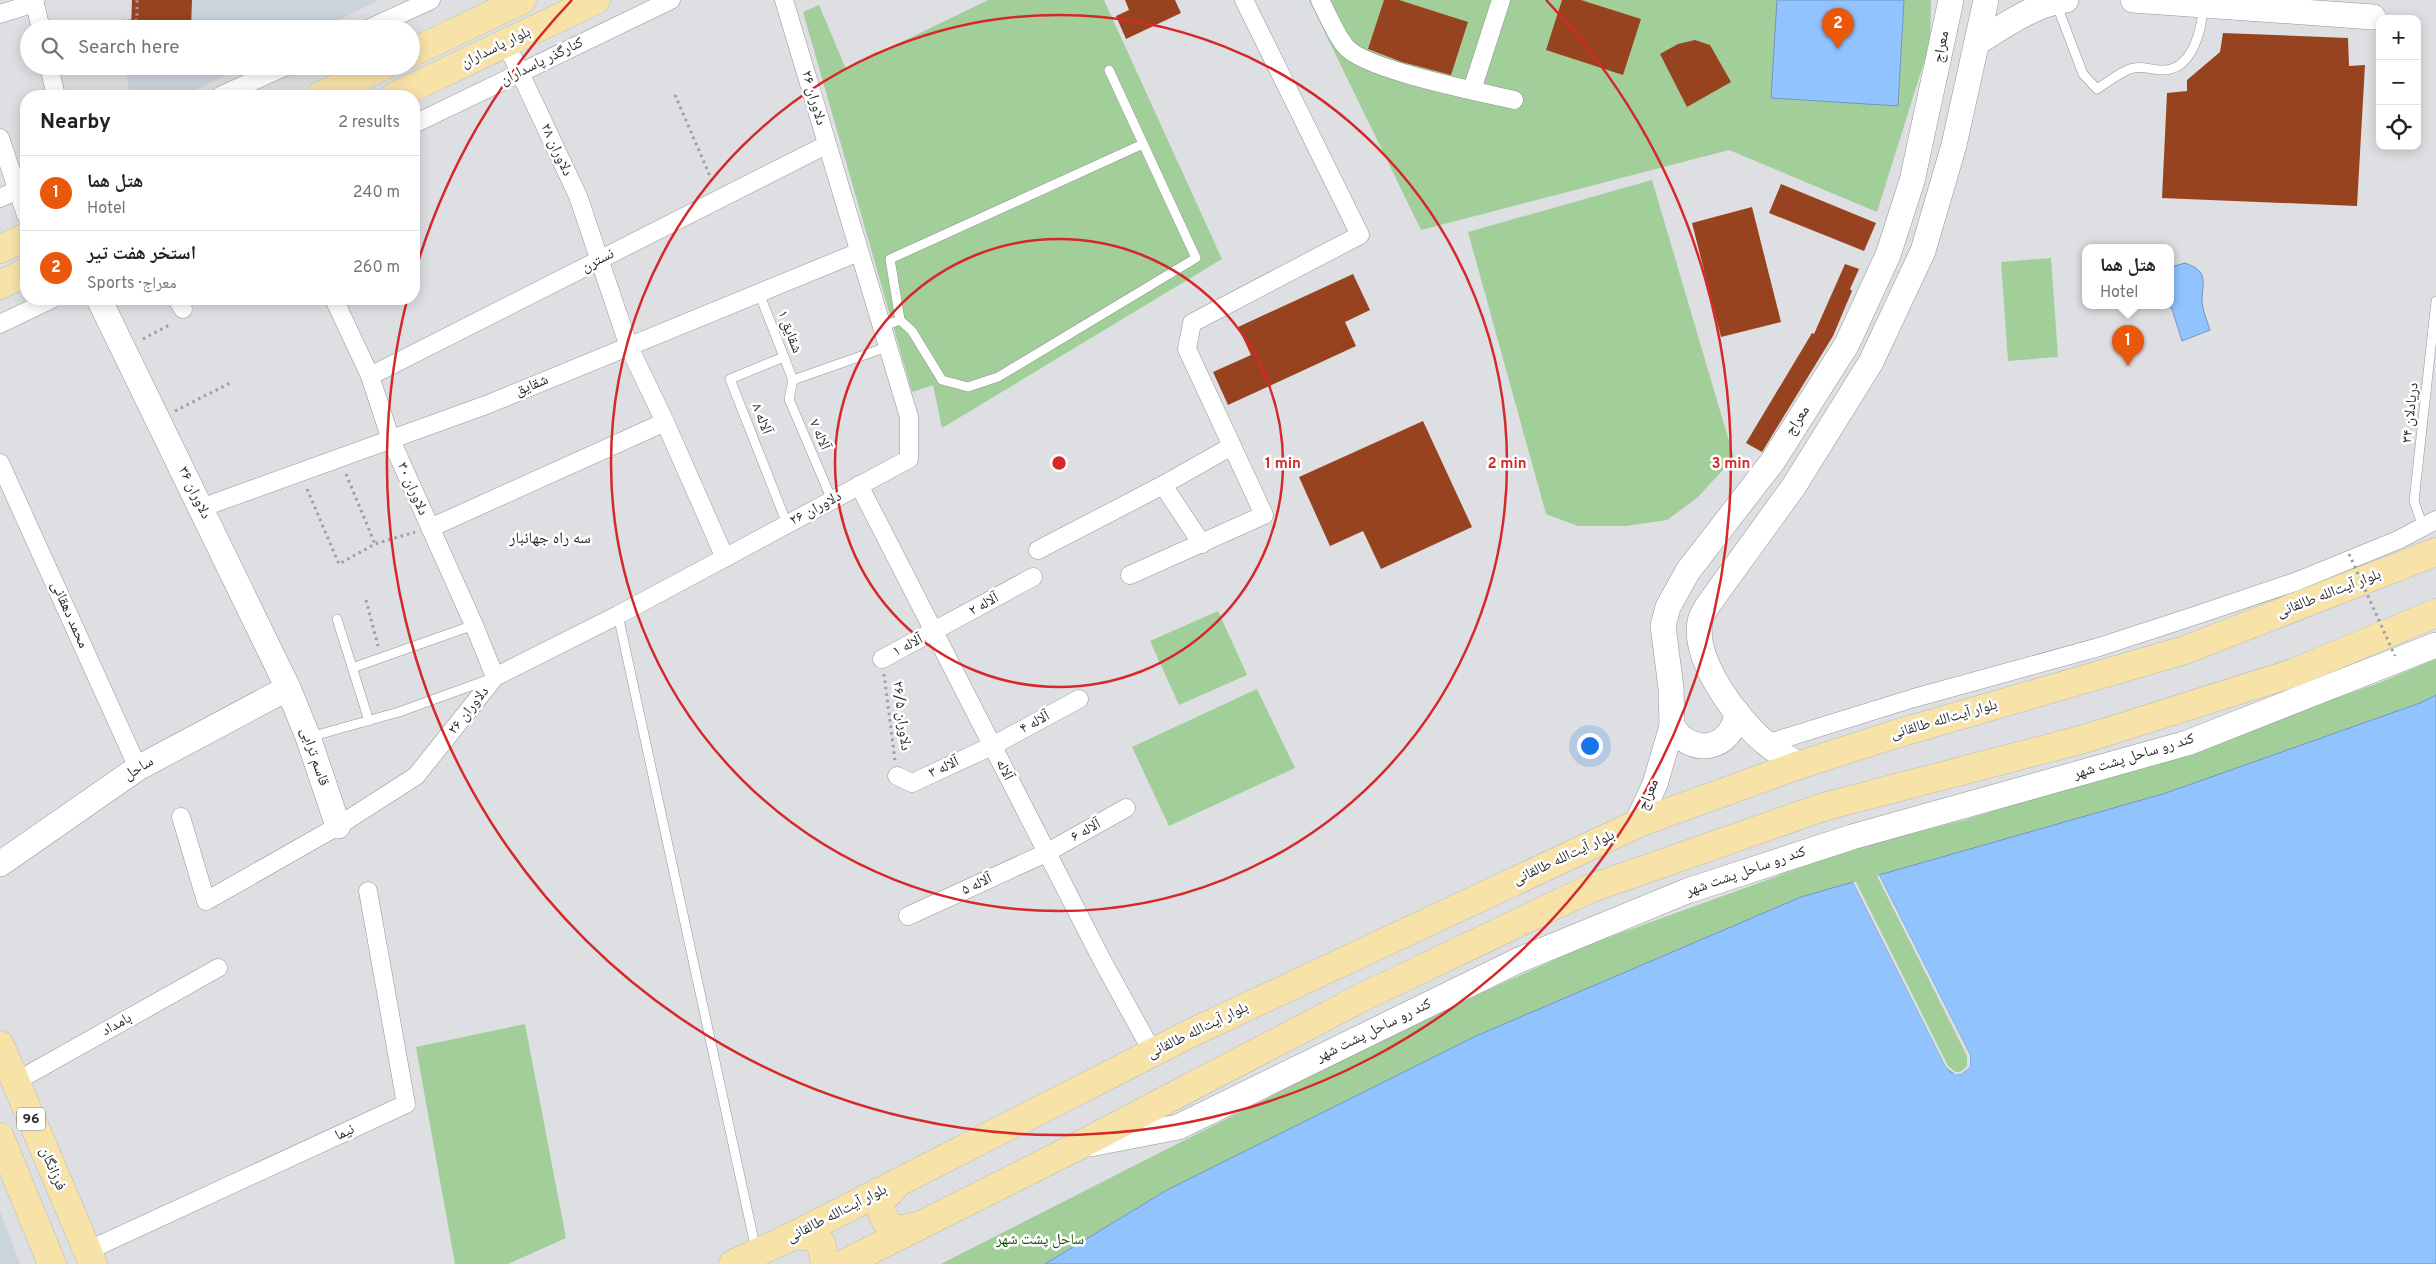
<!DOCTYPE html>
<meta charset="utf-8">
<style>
:root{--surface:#fff;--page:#f6f6f6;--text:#202124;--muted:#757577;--line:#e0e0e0;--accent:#ea580c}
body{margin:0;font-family:Overpass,"Noto Naskh Arabic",sans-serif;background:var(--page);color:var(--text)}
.controls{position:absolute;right:15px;top:15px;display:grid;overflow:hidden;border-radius:10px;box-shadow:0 2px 12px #0003}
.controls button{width:45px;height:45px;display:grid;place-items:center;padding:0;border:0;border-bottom:1px solid var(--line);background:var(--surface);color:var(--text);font:25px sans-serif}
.you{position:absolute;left:1589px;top:745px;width:18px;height:18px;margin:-12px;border:4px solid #fff;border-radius:50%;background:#1a73e8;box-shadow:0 0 0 8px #1a73e833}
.badge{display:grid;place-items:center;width:32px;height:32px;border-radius:50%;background:var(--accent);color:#fff;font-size:16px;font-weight:700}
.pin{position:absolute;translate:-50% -41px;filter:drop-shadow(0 1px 2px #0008)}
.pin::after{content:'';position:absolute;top:26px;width:18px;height:15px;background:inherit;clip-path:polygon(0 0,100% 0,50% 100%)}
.popup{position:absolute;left:2082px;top:244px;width:92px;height:65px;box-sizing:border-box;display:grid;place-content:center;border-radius:10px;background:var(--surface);filter:drop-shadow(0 1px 4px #0005);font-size:16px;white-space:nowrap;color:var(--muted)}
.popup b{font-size:19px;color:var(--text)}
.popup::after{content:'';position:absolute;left:50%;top:100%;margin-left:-10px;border:10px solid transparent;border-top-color:var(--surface)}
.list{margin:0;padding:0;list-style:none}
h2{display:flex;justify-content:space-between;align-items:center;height:65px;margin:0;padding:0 20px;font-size:21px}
h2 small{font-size:16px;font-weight:400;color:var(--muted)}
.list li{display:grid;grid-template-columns:32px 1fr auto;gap:15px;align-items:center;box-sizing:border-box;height:75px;padding:0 20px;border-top:1px solid var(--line)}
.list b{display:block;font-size:19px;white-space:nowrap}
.list p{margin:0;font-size:16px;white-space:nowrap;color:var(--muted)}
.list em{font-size:16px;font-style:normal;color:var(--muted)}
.icon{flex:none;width:28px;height:28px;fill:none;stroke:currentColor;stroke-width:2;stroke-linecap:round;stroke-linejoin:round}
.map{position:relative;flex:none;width:2436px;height:1264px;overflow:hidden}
.search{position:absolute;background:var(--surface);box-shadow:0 2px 12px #0003;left:20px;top:20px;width:400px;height:55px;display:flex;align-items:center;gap:12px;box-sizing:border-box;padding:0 18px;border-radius:28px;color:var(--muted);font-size:19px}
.panel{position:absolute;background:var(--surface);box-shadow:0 2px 12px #0003;left:20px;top:90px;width:400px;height:215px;border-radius:20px}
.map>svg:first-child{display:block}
.built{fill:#ccd4dc}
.green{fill:#a2ce99}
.water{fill:#91c3ff;stroke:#7295c0}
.pier{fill:#dddfe2}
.building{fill:#98431f}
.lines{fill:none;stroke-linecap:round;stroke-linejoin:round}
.lane-casing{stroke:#939597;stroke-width:10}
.street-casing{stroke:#939597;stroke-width:19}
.secondary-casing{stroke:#939597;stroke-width:26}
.primary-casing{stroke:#bbb;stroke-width:29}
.path{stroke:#9c9ea0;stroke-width:3;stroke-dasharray:2.5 4;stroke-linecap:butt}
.lane{stroke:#fff;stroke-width:9}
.street{stroke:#fff;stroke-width:18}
.secondary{stroke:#fff;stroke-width:25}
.primary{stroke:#f7e3a8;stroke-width:28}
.path-bridge{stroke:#9c9ea0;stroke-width:3;stroke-dasharray:2.5 4;stroke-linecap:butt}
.ring{fill:none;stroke:#d62828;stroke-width:2.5}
.labels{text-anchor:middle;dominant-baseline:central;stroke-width:5;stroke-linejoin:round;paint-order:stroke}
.shield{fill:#fff;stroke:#6a6b6b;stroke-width:1}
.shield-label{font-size:14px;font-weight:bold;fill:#2a2b2c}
.street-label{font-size:15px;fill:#2a2b2c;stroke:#fff}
.park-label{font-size:15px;fill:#145302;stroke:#fff}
.neighbourhood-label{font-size:16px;fill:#2a2b2c;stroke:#fff}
.centre{fill:#d62828;stroke:#fff;stroke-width:2.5}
.ring-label{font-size:15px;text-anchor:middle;font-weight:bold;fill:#d62828;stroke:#fff;stroke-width:5;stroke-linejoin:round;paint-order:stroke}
</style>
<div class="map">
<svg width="2436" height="1264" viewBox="0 0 2436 1264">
<rect width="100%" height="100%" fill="#dddfe2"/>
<g class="built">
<path d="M192 0H379L321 29H191Z"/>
<path d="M126 66H244L183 96H129Z"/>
<path d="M0 1211 20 1264H0Z"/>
</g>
<g class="green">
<path d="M988 0H1104L1222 259 942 428 933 385 912 392 803 12 819 5 846 69Z"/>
<path d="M1309 0H1931L1930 43 1877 212 1729 150 1421 230Z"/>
<path d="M1652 180 1734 458 1697 498 1667 520 1626 526H1578L1546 514 1468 232Z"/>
<path d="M2051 258 2058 357 2008 361 2001 262Z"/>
<path d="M1218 611 1247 675 1179 705 1150 641Z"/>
<path d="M2436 659V695L2420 703 2166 793 1880 875 1971 1061 1966 1072H1950L1853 882 1801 897 1476 1036 1167 1190 1045 1264H941L1413 1024 1585 946 1855 848 1964 820 2172 756 2379 683Z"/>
<path d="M1257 689 1295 768 1169 826 1132 747Z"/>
<path d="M525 1024 566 1238 508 1264H455L416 1047Z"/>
</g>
<g class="water">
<path d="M1777 0H1904L1898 106 1771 98Z"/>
<path d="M2185 263C2210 272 2202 282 2202 302 2203 311 2207 321 2210 330L2182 341 2172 309 2167 305H2170L2171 267Z"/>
<path d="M2436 695V1264H1045L1167 1190 1476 1036 1801 897 1853 882 1946 1067 1950 1072 1961 1074 1970 1067V1055L1879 875 2166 793 2420 703Z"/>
</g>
<path class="pier" d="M1879 875 1970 1055V1067L1961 1074H1955L1946 1067 1853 882H1856L1948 1066 1955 1072H1960L1967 1066V1056L1877 876Z"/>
<g class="building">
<path d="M132 0H192L191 29H131Z"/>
<path d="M1125 0H1175L1181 13 1126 39 1116 16 1129 10Z"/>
<path d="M1384 0H1399L1468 22 1451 75 1402 62 1368 49Z"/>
<path d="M1562 0H1581L1641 19 1623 75 1546 50Z"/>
<path d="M2223 33 2348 38 2349 66 2365 65 2357 206 2162 198 2167 93 2187 91V80L2220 52Z"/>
<path d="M1695 40 1710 45 1731 82 1687 107 1660 54 1678 44Z"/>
<path d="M1781 184 1876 223 1864 251 1769 213Z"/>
<path d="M1752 207 1781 322 1721 337 1692 223Z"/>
<path d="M1845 264 1859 269 1850 289 1852 291 1833 336 1762 452 1746 443 1812 333 1814 334Z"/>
<path d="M1353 274 1370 310 1345 322 1356 346 1228 405 1213 372 1251 355 1238 327Z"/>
<path d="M1423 421 1472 527 1381 569 1363 531 1330 546 1299 477Z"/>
</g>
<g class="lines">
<g class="lane-casing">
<g id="lane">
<path d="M2056 3 2083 74 2097 89C2107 83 2122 70 2134 68 2144 66 2156 71 2166 70 2193 67 2202 29 2203 7"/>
<path d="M759 293 793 380"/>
<path d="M900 320 890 259 1143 144"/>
<path d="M881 327 900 320 912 331 942 380 968 387 998 377 1196 258 1109 70"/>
<path d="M784 357 730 379 787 524"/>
<path d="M793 380 789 399 832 500"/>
<path d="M793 380 887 347"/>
<path d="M2423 527 2414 501 2436 301"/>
<path d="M618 615 756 1250"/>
<path d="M337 619 369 721"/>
<path d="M352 668 474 625"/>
<path d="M310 737 399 712 490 679"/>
</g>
</g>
<g class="street-casing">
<g id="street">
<path d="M34 0 41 29"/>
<path d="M1320 0C1328 15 1335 34 1346 47 1366 70 1480 92 1514 100"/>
<path d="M0 14 35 3"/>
<path d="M368 29 431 0"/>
<path d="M506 43 578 196 629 347 665 422"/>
<path d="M49 66 56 96"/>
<path d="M1472 90 1501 0"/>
<path d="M220 96 286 66"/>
<path d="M414 124 671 0"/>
<path d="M0 138 26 215"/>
<path d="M0 198 26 186"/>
<path d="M177 299 183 309"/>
<path d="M334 299 370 376 391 440 474 625 495 677"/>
<path d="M0 324 52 299"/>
<path d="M370 376 826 145"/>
<path d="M0 463 138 768"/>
<path d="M859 485 1103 962 1153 1053"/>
<path d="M1163 485 1202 544"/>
<path d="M201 508 486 405 859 252"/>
<path d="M430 528 665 422 725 558"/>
<path d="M1038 550 1163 485 1232 446"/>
<path d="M1130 575 1264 515 1187 349 1192 323 1360 235 1244 0"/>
<path d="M882 659 1033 577"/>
<path d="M1766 744 1914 698 2099 647 2194 616 2295 582 2398 540 2436 520"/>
<path d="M897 776 912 783 992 746 1079 699"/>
<path d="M181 817 206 901 338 826 416 776 495 677 618 615 909 459V417L784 0"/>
<path d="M908 916 1046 853 1126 808"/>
<path d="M15 1082 218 968"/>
<path d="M87 1251 406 1104 368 891"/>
</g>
</g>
<g class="secondary-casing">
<g id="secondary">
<path d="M2133 0 2373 17"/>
<path d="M1977 43C2005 25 2033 5 2066 0"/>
<path d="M99 299 288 688 308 737 338 826"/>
<path d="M1672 726C1691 758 1733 750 1737 712"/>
<path d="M1799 765C1789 758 1776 752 1767 744 1738 721 1693 661 1700 622 1700 617 1705 610 1708 605L1794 486 1871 362 1923 251 1954 145 1986 0"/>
<path d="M1636 825 1655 784 1672 726 1671 688 1663 626 1668 607 1688 571 1773 461 1847 344 1888 255 1912 181 1951 0"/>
<path d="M0 864 138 768 288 688"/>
<path d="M1090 1144 1178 1127 1519 960 1687 891 1852 837 2187 743 2436 645"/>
</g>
</g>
<g class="primary-casing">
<g id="primary">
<path d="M411 53 522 0"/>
<path d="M320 96 383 66"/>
<path d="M395 96 596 0"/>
<path d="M0 249 26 237"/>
<path d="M0 285 26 272"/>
<path d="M0 1045 93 1264"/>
<path d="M0 1137 52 1264"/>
<path d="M897 1184 881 1201C881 1216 884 1221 896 1230L918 1226"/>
<path d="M795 1235 811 1237 821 1243 825 1264"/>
<path d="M733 1264 795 1235 1189 1034 1641 822 1799 765 1896 734 2185 650 2436 552"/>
<path d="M843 1264 1076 1147 1363 997 1589 889 1823 807 2084 739 2293 673 2436 613"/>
</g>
</g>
<g class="path">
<path d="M57 26 137 20V0"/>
<path d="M675 95 713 183"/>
<path d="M143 339 171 324"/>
<path d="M175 411 232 382"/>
<path d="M346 474 375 544"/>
<path d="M307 489 339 564 375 544 415 532"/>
<path d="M366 600 378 646"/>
<path d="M884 674 895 760"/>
</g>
<use href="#lane" class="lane"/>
<use href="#street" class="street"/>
<use href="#secondary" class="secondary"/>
<use href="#primary" class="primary"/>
<path class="path-bridge" d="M2349 554 2395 656"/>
</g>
<g class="ring">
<circle cx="1059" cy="463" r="224"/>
<circle cx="1059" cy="463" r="448"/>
<path d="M415 272A672 672 0 0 1 572 0M1546 0A672 672 0 1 1 407 300"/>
</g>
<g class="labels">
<rect class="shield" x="17" y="1107.5" width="28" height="23" rx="4"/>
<g class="shield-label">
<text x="31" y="1119">96</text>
</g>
<g class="street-label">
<text transform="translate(1942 47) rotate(-79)">معراج</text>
<text transform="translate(496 48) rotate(-26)">بلوار پاسداران</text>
<text transform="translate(542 62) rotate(-26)">کنارگذر پاسداران</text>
<text transform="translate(813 98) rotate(74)">دلاوران ۲۶</text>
<text transform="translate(556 150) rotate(65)">دلاوران ۲۸</text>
<text transform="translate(598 261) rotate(-27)">نسترن</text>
<text transform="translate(789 332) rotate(69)">شقایق ۱</text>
<text transform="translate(532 386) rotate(-22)">شقایق</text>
<text transform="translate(2411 413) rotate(-84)">دریادلان ۳۴</text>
<text transform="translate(761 419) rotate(69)">آلاله ۸</text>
<text transform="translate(1798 421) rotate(-57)">معراج</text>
<text transform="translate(819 435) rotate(67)">آلاله ۷</text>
<text transform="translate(412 489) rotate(66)">دلاوران ۳۰</text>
<text transform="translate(194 493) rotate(64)">دلاوران ۳۶</text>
<text transform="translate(816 509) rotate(-28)">دلاوران ۲۶</text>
<text transform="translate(2329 594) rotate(-21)">بلوار آیت‌الله طالقانی</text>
<text transform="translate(984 605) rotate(-29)">آلاله ۲</text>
<text transform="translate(69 615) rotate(66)">محمد دهقانی</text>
<text transform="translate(908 646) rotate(-27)">آلاله ۱</text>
<text transform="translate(469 711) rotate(-52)">دلاوران ۲۶</text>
<text transform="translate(901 716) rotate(83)">دلاوران ۲۶/۵</text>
<text transform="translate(1944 720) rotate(-16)">بلوار آیت‌الله طالقانی</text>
<text transform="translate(1035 723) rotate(-29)">آلاله ۴</text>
<text transform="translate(314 757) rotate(71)">قاسم ترابی</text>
<text transform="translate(2134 757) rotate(-17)">کند رو ساحل پشت شهر</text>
<text transform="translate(944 768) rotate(-25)">آلاله ۳</text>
<text transform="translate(139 769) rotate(-31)">ساحل</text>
<text transform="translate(1004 770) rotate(63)">آلاله</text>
<text transform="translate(1649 795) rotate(-67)">معراج</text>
<text transform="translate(1086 831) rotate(-29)">آلاله ۶</text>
<text transform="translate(1564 858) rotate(-25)">بلوار آیت‌الله طالقانی</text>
<text transform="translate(1746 872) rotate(-19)">کند رو ساحل پشت شهر</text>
<text transform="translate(977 885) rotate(-25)">آلاله ۵</text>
<text transform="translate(117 1025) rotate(-29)">بامداد</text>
<text transform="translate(1198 1031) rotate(-26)">بلوار آیت‌الله طالقانی</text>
<text transform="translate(1374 1031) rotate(-26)">کند رو ساحل پشت شهر</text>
<text transform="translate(345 1133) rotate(-25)">نیما</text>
<text transform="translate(52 1169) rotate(67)">فرزانگان</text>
<text transform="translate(837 1214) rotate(-27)">بلوار آیت‌الله طالقانی</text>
</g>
<g class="park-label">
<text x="1040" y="1240">ساحل پشت شهر</text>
</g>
<g class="neighbourhood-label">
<text x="550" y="539">سه راه جهانبار</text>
</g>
</g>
<circle cx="1059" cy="463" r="8" class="centre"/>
<g class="ring-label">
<text x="1283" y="468">1 min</text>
<text x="1507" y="468">2 min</text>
<text x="1731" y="468">3 min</text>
</g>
</svg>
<div class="controls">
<button>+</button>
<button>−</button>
<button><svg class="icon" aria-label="locate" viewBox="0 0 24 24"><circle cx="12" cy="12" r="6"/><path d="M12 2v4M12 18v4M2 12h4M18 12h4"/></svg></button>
</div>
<div class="you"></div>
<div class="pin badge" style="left:2128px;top:366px">1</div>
<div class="popup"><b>هتل هما</b>Hotel</div>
<div class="pin badge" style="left:1838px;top:49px">2</div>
<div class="search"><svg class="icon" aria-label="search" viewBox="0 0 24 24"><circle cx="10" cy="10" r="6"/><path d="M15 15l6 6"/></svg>Search here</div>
<section class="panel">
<h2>Nearby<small>2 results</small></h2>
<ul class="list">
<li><span class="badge">1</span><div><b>هتل هما</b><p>Hotel</p></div><em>240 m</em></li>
<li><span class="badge">2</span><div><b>استخر هفت تیر</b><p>Sports · معراج</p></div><em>260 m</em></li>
</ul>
</section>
</div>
